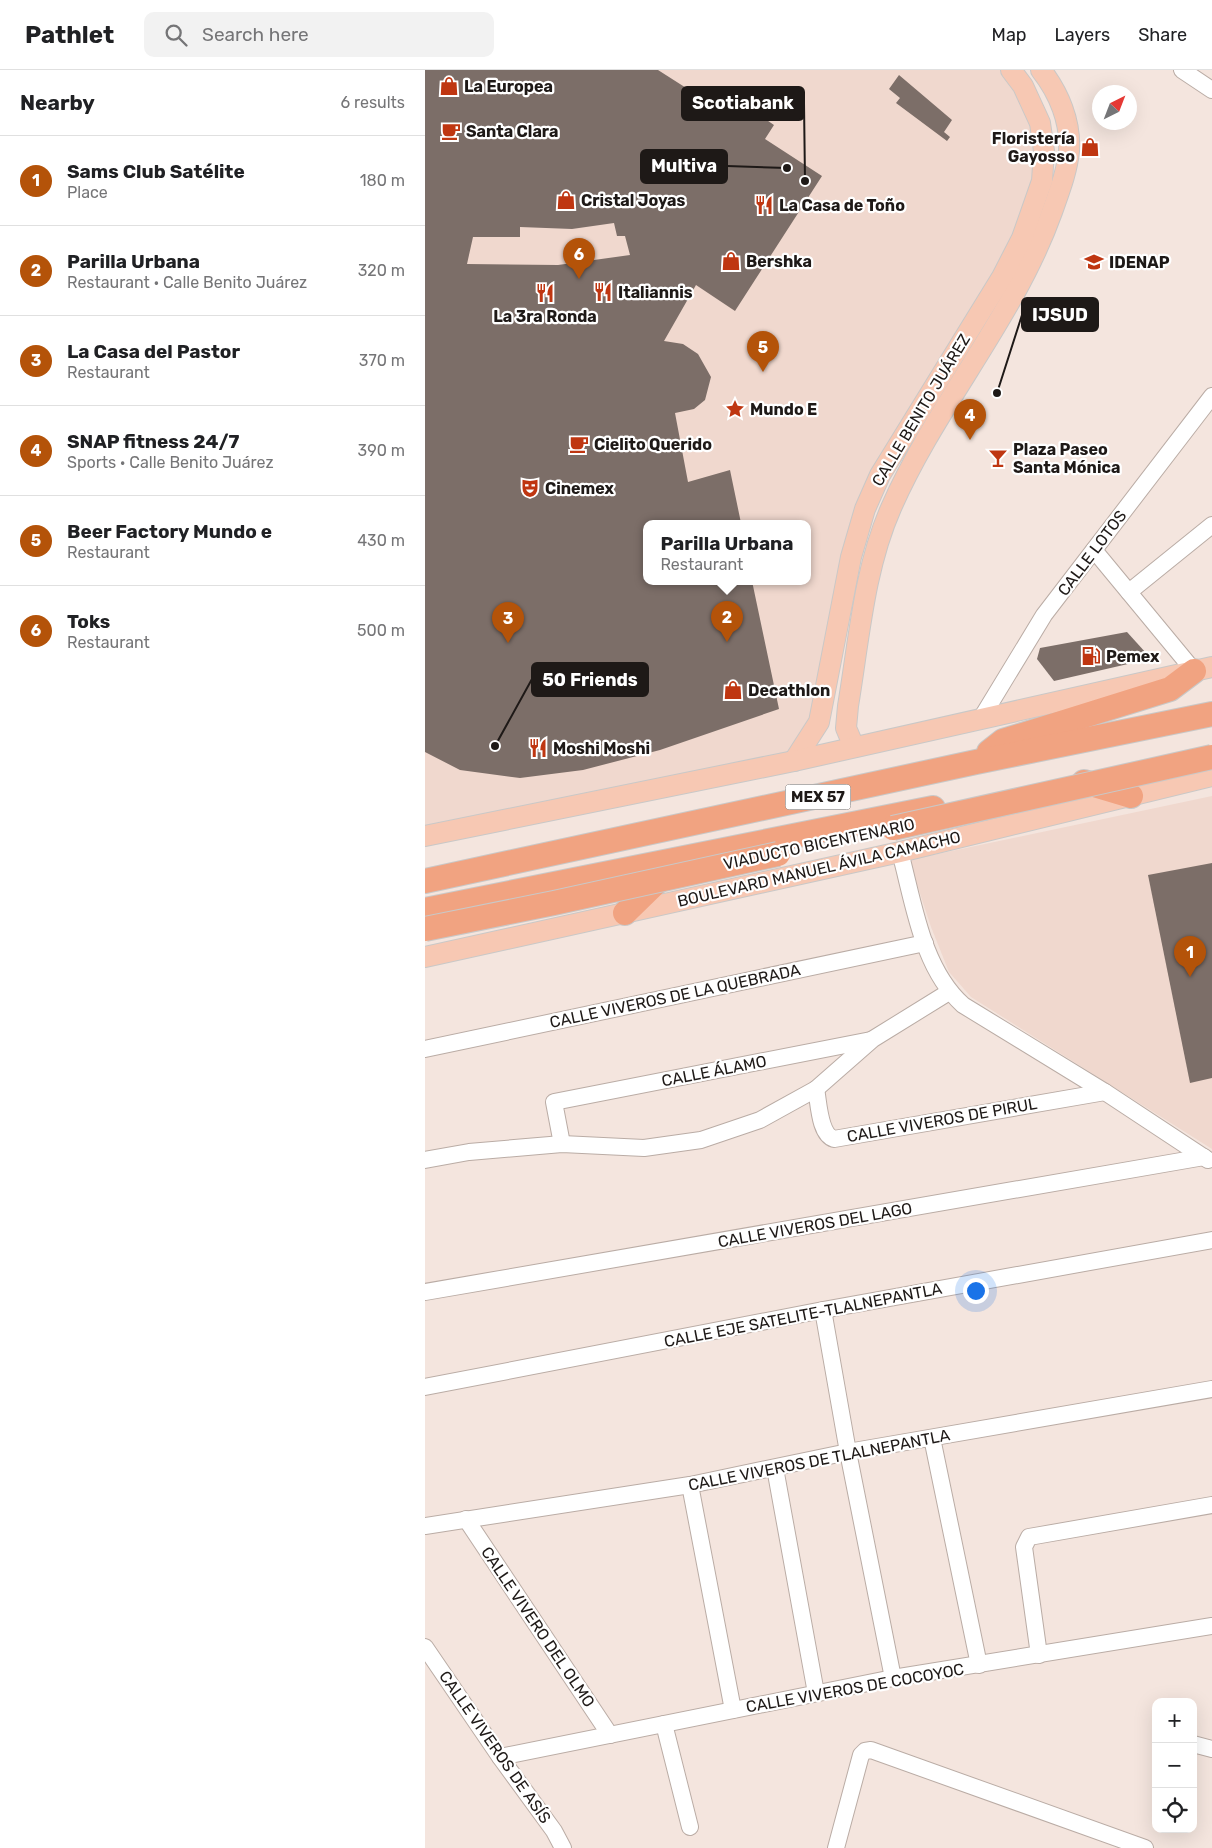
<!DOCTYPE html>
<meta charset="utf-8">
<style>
:root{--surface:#fff;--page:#f2f2f2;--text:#202124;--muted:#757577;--line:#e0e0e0;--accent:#b45309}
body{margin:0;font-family:Rubik,sans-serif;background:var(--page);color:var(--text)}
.controls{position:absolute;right:15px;bottom:15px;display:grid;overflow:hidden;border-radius:10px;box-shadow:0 5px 20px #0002}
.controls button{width:45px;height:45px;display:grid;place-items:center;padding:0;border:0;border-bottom:1px solid var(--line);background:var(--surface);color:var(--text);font:25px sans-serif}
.compass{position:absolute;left:667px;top:15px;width:45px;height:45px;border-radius:50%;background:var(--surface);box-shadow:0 5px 20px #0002;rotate:42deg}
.you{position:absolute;left:550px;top:1220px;width:18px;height:18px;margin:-12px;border:4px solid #fff;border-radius:50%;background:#1a73e8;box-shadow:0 0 0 8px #1a73e833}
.badge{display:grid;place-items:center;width:32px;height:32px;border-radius:50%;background:var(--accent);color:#fff;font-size:16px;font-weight:700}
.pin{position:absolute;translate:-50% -41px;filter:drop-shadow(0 1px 2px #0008)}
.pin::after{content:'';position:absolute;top:26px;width:18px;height:15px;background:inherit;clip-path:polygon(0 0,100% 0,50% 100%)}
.popup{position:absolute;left:218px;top:450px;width:168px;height:65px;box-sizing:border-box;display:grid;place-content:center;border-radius:10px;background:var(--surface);filter:drop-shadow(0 1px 4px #0005);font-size:16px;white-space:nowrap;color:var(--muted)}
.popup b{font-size:19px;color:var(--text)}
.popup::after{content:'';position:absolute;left:50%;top:100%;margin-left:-10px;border:10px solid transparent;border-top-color:var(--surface)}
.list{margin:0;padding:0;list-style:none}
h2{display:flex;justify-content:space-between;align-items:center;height:65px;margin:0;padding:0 20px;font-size:21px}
h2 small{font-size:16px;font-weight:400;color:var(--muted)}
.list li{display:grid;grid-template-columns:32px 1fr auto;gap:15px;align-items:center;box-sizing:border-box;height:90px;padding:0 20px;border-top:1px solid var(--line)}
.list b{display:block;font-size:19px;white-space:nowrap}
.list p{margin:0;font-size:16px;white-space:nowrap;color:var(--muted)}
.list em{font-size:16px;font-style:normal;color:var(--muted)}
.icon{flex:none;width:28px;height:28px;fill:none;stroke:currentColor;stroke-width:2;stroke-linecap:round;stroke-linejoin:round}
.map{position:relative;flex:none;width:787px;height:1778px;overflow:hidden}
header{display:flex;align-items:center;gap:30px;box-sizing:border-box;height:70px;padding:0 25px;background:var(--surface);border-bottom:1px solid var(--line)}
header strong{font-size:24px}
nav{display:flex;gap:28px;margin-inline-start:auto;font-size:18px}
.search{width:350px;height:45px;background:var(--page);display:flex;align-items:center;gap:12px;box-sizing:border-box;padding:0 18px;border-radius:10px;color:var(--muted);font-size:19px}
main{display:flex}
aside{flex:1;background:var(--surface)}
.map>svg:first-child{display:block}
.built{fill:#f0d8ce;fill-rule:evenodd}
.building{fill:#7c6e68;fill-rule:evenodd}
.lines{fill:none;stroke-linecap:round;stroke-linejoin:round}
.minor-casing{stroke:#baaca5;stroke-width:18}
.major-casing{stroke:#c9c8c7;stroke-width:22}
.highway-casing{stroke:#c9c8c7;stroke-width:26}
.minor{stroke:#fff;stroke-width:16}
.major{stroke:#f7c8b3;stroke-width:20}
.highway{stroke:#f1a381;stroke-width:24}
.highway-bridge-casing{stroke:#c9c8c7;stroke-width:26;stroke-linecap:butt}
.highway-bridge{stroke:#f1a381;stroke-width:24}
.labels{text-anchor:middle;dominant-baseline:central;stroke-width:4.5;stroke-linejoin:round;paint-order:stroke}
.shield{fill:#fff;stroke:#625e5d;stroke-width:1}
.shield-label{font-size:15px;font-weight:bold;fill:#1e1917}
.poi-label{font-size:16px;font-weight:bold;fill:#1e1917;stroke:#fff;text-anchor:start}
.street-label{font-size:16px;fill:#1e1917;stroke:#fff}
.leader{fill:none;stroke:#1e1917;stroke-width:2}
.callout-dot{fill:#1e1917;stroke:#fff;stroke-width:2}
.callout{fill:#1e1917;stroke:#1e1917;stroke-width:2}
.callout-label{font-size:18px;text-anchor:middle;font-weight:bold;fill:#fff}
</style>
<header>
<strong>Pathlet</strong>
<div class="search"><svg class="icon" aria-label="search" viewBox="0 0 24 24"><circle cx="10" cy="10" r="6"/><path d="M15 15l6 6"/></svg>Search here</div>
<nav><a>Map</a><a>Layers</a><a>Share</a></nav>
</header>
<main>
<aside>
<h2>Nearby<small>6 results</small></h2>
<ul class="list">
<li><span class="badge">1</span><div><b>Sams Club Satélite</b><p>Place</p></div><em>180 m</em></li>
<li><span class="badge">2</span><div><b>Parilla Urbana</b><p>Restaurant · Calle Benito Juárez</p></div><em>320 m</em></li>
<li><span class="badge">3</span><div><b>La Casa del Pastor</b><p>Restaurant</p></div><em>370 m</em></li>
<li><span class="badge">4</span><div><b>SNAP fitness 24/7</b><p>Sports · Calle Benito Juárez</p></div><em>390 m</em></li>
<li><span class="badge">5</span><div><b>Beer Factory Mundo e</b><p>Restaurant</p></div><em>430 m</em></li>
<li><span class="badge">6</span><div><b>Toks</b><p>Restaurant</p></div><em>500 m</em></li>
</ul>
</aside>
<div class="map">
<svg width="787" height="1778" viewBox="0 0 787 1778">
<rect width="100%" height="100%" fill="#f4e5de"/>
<g class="built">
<path d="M0 0H586L619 81 597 168 455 405 400 614 369 691 0 766ZM222 453H382V511H222Z"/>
<path d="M787 726V1079L546 927 524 902 506 857 484 790Z"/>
</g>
<g class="building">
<path d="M0 0H233L313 51 323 37 349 55 340 69 397 106 310 241 271 215 239 271 258 274 273 284 286 307 280 330 269 339 250 343 263 412 305 400 316 453H222V511H327L354 639 235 680 158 700 95 708 35 700 0 682ZM189 153 192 166H200L205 185 133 195 42 194 48 167H95V157L147 159Z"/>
<path d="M474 5 527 50 519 62 525 67 522 71 471 33 475 28 464 19Z"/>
<path d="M702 562 721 583 716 591 629 611 612 589 615 578Z"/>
<path d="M787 793V1008L765 1013 723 805Z"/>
</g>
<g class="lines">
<g class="minor-casing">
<g id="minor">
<path d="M757 0 787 20"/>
<path d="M669 480 769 601"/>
<path d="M704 522 787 455"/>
<path d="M557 647 619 545 787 326"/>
<path d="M475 782C489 834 497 898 538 935L680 1022 783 1090"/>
<path d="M0 979 500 873"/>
<path d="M391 1019C394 1033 394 1064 409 1069L680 1022"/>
<path d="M137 1074 129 1032 446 970"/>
<path d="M0 1090 44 1082 137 1074 219 1078 276 1070 335 1050 391 1019 448 969 524 922"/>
<path d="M0 1222 779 1087"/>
<path d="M398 1240 423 1382 468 1608"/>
<path d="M0 1317 398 1240 787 1170"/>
<path d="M507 1368 554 1595"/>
<path d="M350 1398 391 1623"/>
<path d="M265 1415 308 1640"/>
<path d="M41 1449 185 1665"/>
<path d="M0 1456 265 1415 423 1382 787 1319"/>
<path d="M0 1577 75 1687 129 1761 138 1778"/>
<path d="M614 1585 599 1477 604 1467 787 1435"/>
<path d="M239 1654 265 1757"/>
<path d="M768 1674 787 1679"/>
<path d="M75 1687 468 1608 787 1556"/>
<path d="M411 1778 436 1685 440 1681 446 1680 720 1778"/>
</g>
</g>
<g class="major-casing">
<g id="major">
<path d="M429 677 421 658 423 636C434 570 439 499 466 438 511 335 589 248 627 142 634 122 642 102 644 81 646 52 634 23 616 0"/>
<path d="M369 691 394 652 426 487 440 439 455 405 577 207 597 168 617 111 619 81 615 53 598 16 586 0"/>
<path d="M0 766 369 691 787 597"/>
<path d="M0 887 475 782 787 706"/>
</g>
</g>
<g class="highway-casing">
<g id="highway">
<path d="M564 682 578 671 745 619 769 601"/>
<path d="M659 712 706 726"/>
<path d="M0 811 551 692 787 644"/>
<path d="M0 840 508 738"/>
<path d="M200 843 240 804"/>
</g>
</g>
<use href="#minor" class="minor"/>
<use href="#major" class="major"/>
<use href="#highway" class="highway"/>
<g class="highway-bridge-casing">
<g id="highway-bridge">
<path d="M468 758 787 687"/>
<path d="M0 859 129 833 353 784"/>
</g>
</g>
<use href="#highway-bridge" class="highway-bridge"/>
</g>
<defs>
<g id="shop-bare" transform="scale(1.5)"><path d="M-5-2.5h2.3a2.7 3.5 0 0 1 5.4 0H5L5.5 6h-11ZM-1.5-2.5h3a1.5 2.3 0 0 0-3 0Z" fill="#bf3611" stroke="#fff" stroke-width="2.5" paint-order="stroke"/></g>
<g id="cafe-bare" transform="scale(1.5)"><path d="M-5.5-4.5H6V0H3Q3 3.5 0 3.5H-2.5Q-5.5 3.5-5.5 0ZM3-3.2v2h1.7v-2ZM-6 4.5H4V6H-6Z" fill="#bf3611" stroke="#fff" stroke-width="2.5" paint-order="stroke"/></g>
<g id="restaurant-bare" transform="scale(1.5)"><path d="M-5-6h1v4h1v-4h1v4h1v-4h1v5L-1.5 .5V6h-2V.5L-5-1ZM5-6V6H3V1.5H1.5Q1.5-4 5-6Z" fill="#bf3611" stroke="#fff" stroke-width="2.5" paint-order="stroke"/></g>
<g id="school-bare" transform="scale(1.5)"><path d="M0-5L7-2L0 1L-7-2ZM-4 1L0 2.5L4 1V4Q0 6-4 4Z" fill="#bf3611" stroke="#fff" stroke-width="2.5" paint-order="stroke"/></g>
<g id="sight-bare" transform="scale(1.5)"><path d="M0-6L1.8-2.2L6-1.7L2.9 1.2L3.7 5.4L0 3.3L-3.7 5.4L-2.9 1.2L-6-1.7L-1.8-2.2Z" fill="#bf3611" stroke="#fff" stroke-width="2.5" paint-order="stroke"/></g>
<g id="bar-bare" transform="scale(1.5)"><path d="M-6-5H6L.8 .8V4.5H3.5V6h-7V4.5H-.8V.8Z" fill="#bf3611" stroke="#fff" stroke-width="2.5" paint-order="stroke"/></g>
<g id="theatre-bare" transform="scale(1.5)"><path d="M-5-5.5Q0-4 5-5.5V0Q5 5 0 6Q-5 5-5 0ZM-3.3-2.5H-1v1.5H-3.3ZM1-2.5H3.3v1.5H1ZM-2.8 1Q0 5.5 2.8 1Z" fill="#bf3611" stroke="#fff" stroke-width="2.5" paint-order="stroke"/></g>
<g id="fuel-bare" transform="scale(1.5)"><path d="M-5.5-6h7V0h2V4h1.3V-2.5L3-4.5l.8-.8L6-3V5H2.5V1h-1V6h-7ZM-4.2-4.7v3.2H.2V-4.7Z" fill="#bf3611" stroke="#fff" stroke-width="2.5" paint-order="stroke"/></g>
</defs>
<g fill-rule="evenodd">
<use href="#shop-bare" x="24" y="16"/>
<use href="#cafe-bare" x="26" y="61"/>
<use href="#shop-bare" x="665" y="77"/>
<use href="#shop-bare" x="141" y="130"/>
<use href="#restaurant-bare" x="339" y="135"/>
<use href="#shop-bare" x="306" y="191"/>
<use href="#school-bare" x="669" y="192"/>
<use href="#restaurant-bare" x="178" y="222"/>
<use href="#restaurant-bare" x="120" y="223"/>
<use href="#sight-bare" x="310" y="339"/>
<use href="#cafe-bare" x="154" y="374"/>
<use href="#bar-bare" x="573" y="388"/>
<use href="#theatre-bare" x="105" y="418"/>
<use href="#fuel-bare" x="666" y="586"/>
<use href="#shop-bare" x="308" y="620"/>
<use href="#restaurant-bare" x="113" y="678"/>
</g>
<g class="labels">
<rect class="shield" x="360.5" y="714.5" width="65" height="25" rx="4"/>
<g class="shield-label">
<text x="393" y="727">MEX 57</text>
</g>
<g class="poi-label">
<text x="39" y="16">La Europea</text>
<text x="41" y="61">Santa Clara</text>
<text x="650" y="68" text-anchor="end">Floristería<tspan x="650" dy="18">Gayosso</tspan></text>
<text x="156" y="130">Cristal Joyas</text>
<text x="354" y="135">La Casa de Toño</text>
<text x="321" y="191">Bershka</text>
<text x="684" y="192">IDENAP</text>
<text x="193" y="222">Italiannis</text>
<text x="120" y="246" text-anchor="middle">La 3ra Ronda</text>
<text x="325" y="339">Mundo E</text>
<text x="169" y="374">Cielito Querido</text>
<text x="588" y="379">Plaza Paseo<tspan x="588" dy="18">Santa Mónica</tspan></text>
<text x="120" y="418">Cinemex</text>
<text x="681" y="586">Pemex</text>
<text x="323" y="620">Decathlon</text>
<text x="128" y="678">Moshi Moshi</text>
</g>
<g class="street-label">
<text transform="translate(496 340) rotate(-59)">CALLE BENITO JUÁREZ</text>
<text transform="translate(667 483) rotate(-53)">CALLE LOTOS</text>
<text transform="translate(394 774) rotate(-12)">VIADUCTO BICENTENARIO</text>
<text transform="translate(394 799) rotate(-13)">BOULEVARD MANUEL ÁVILA CAMACHO</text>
<text transform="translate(250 926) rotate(-12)">CALLE VIVEROS DE LA QUEBRADA</text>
<text transform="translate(289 1001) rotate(-11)">CALLE ÁLAMO</text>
<text transform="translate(517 1050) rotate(-10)">CALLE VIVEROS DE PIRUL</text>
<text transform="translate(390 1155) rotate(-10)">CALLE VIVEROS DEL LAGO</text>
<text transform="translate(378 1245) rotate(-11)">CALLE EJE SATELITE-TLALNEPANTLA</text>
<text transform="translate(394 1390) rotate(-11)">CALLE VIVEROS DE TLALNEPANTLA</text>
<text transform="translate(113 1557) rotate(56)">CALLE VIVERO DEL OLMO</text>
<text transform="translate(430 1618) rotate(-10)">CALLE VIVEROS DE COCOYOC</text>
<text transform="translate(70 1677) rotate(55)">CALLE VIVEROS DE ASÍS</text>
</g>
</g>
<path class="leader" d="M380 111L379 33M362 98L302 96M572 323L597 245M70 676L107 609"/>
<g class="callout-dot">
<circle cx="380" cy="111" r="5"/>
<circle cx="362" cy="98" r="5"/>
<circle cx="572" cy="323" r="5"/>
<circle cx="70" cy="676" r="5"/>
</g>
<g class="callout">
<rect x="257" y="17" width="122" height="33" rx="5"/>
<rect x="216" y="80" width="86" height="33" rx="5"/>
<rect x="597" y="228" width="76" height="33" rx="5"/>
<rect x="107" y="593" width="116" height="33" rx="5"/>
</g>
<g class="callout-label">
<text x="318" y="39">Scotiabank</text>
<text x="259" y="102">Multiva</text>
<text x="635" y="251">IJSUD</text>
<text x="165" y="616">50 Friends</text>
</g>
</svg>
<div class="controls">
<button>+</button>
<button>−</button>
<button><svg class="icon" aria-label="locate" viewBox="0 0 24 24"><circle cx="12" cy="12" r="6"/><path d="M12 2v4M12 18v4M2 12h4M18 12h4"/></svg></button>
</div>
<svg class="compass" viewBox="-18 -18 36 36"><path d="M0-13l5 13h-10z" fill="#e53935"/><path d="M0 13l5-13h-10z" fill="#757577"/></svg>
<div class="you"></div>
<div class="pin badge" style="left:765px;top:907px">1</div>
<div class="pin badge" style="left:302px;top:572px">2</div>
<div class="popup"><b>Parilla Urbana</b>Restaurant</div>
<div class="pin badge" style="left:83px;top:573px">3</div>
<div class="pin badge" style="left:545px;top:370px">4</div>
<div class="pin badge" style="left:338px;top:302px">5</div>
<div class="pin badge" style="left:154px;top:209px">6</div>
</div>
</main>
